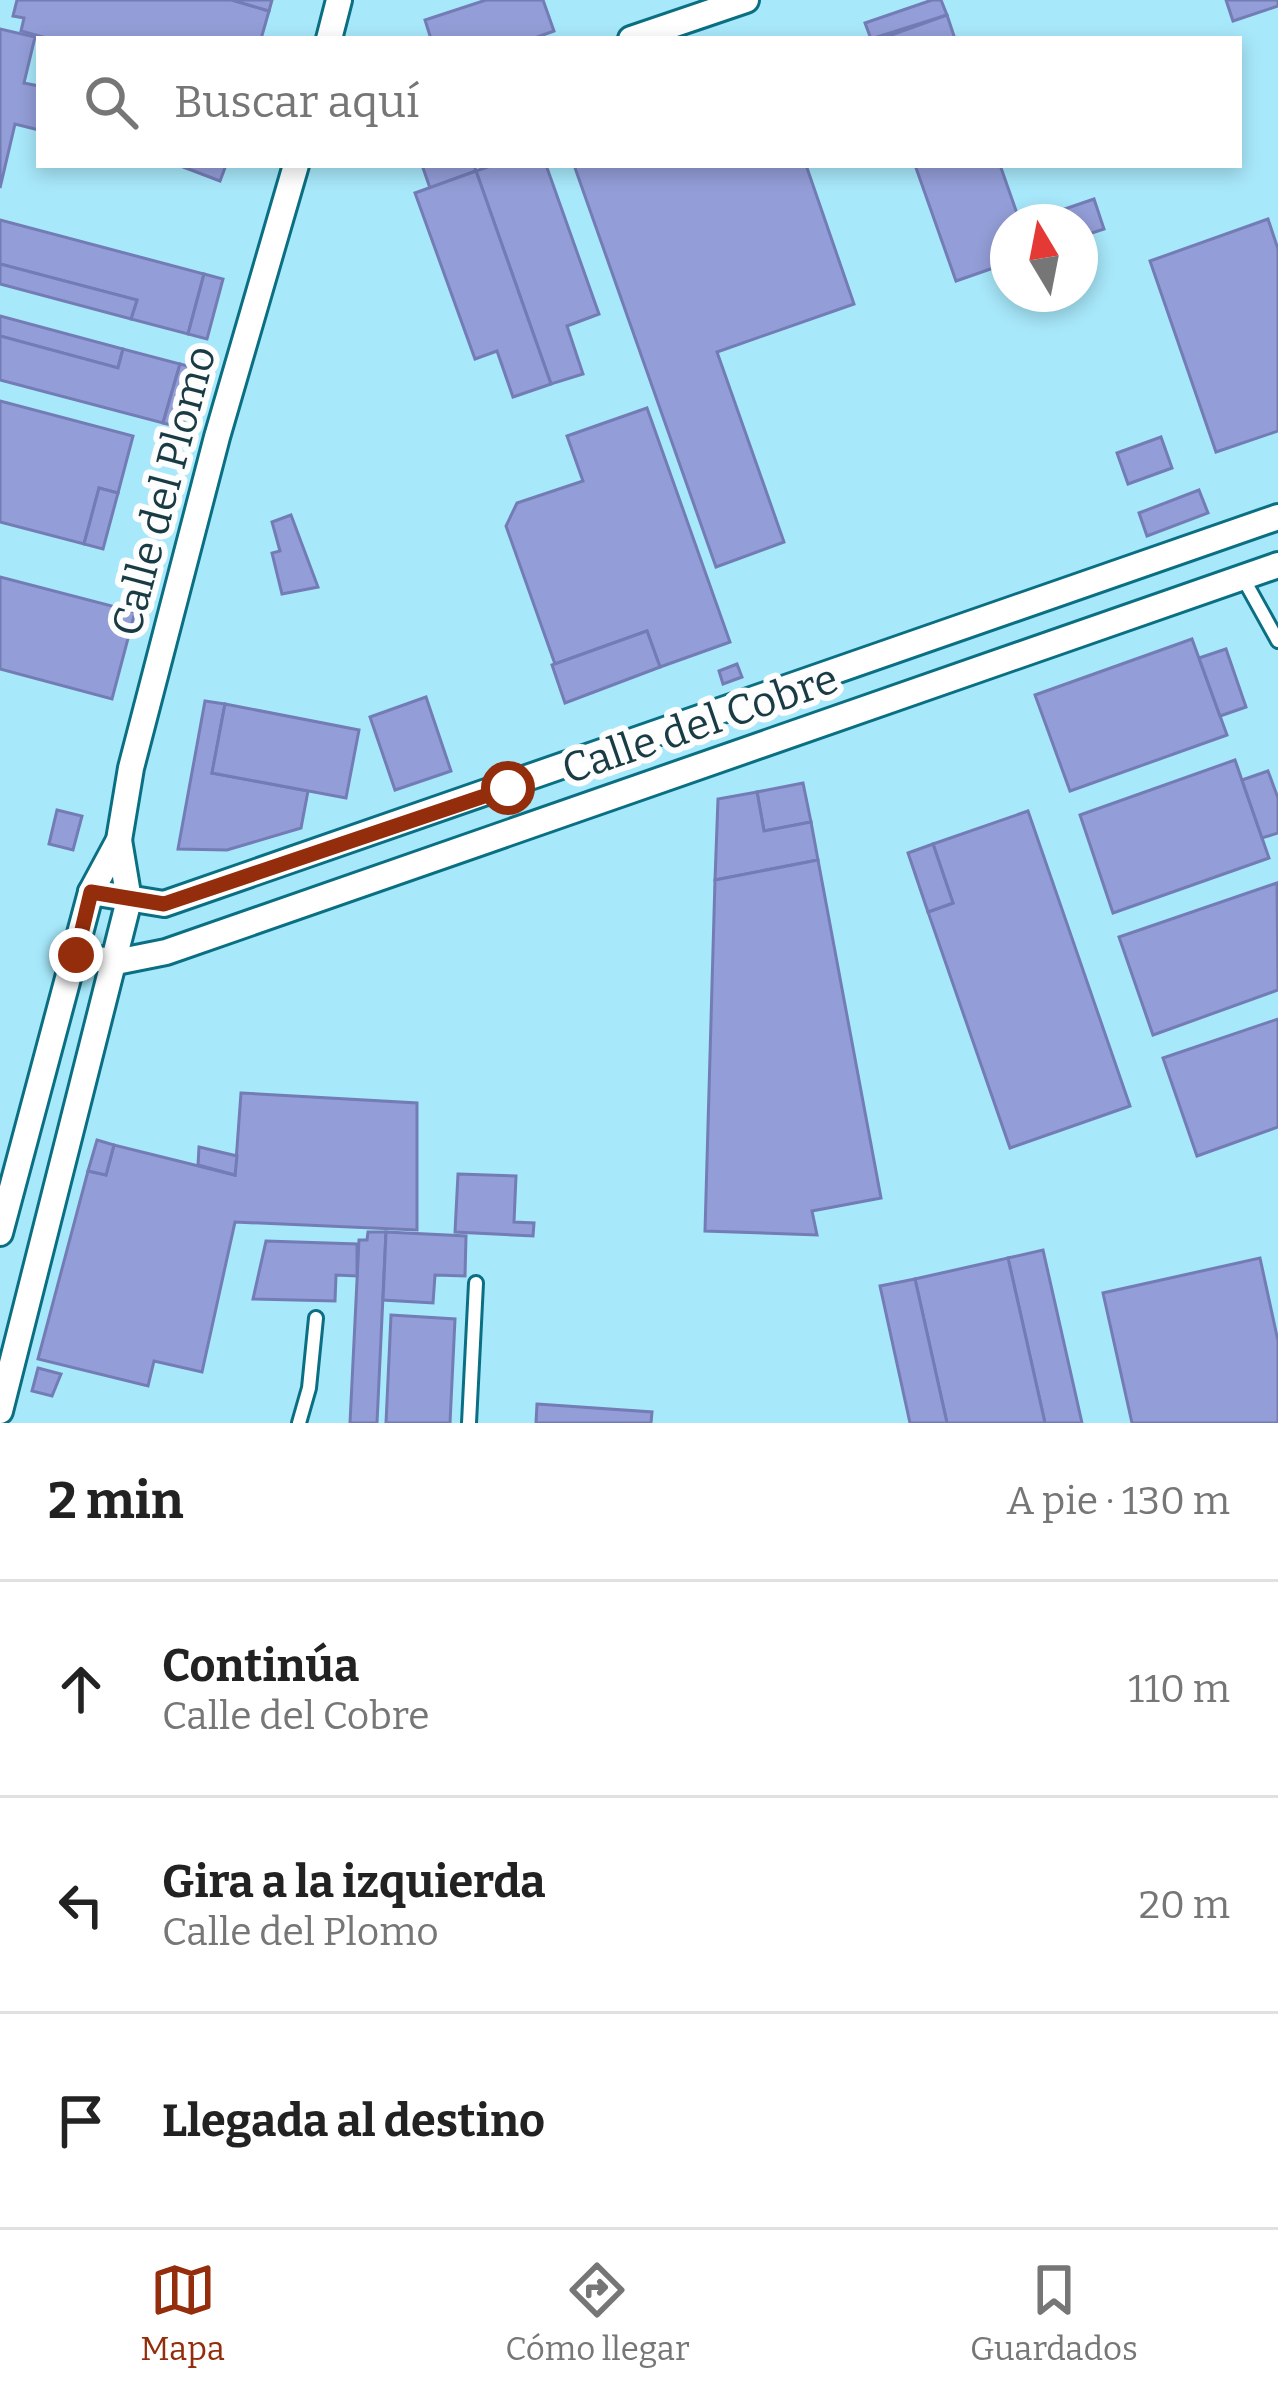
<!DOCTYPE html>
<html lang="es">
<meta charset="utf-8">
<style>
:root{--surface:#fff;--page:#f2f2f2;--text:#222;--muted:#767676;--line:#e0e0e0;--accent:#942d0c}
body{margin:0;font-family:Bitter,serif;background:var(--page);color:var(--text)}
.compass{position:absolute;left:990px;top:204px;width:108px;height:108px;border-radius:50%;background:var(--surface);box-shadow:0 6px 18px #0003;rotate:350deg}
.stop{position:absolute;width:36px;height:36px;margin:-27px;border:9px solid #942d0c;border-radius:50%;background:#fff}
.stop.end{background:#942d0c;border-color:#fff;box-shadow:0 3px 12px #0008}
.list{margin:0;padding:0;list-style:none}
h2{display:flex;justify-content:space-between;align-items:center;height:156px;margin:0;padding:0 48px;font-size:51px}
h2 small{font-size:39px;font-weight:400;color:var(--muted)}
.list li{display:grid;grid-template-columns:78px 1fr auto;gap:36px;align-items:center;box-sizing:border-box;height:216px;padding:0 48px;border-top:3px solid var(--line)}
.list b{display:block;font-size:45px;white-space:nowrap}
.list p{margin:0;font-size:39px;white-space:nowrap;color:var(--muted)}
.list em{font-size:39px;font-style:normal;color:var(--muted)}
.icon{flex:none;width:66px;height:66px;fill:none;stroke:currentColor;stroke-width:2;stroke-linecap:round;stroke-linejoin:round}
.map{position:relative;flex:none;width:1278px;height:1423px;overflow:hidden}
.search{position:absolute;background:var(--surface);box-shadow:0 6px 18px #0003;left:36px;right:36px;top:36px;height:132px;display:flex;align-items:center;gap:30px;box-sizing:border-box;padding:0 42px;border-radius:0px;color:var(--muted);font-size:45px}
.sheet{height:804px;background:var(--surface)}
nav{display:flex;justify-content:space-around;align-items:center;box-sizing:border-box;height:168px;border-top:3px solid var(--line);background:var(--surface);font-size:33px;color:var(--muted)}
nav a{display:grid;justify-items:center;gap:6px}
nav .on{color:var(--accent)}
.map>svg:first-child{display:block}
.building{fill:#939dd7;stroke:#737cb5;stroke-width:3}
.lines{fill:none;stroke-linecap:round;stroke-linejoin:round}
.service-casing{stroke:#0a6f83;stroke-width:18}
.minor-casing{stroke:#0a6f83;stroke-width:30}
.service{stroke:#fff;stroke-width:12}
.minor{stroke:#fff;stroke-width:24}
.route{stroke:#942d0c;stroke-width:15}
.labels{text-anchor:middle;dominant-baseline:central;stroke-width:12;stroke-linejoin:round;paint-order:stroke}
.street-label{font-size:42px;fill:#183b44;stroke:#fdfdfd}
</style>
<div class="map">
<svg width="1278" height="1423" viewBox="0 0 1278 1423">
<rect width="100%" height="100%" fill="#a7e8fa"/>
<g class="building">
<path d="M17 0H232L269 11 261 39H50L21 31 24 18 13 16Z"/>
<path d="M232 0H272L269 11Z"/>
<path d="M486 0H543L554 31 532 39H431L425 20Z"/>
<path d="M932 0H941L947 15 871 39 865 23Z"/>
<path d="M1226 0H1278V6L1233 21Z"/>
<path d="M947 15 955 39H880Z"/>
<path d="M0 29 35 37 24 83 39 86V130L15 124 0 188Z"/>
<path d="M178 165H226L220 181Z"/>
<path d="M422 165H474L476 171 430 188Z"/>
<path d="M493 165H546L599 314 567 326 583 374 551 384 476 171Z"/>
<path d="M574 165H806L854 304 717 352 784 542 716 567Z"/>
<path d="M915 165H1000L1020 222H1008V263L956 281Z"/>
<path d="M476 171 551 384 513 397 497 351 475 359 415 193Z"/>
<path d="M1094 199 1104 229 1080 237V222H1027Z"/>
<path d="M1268 219 1278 249V431L1216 452 1150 261Z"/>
<path d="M0 220 204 274 188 334 131 319 137 300 0 264Z"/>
<path d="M0 264 137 300 131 319 0 284Z"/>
<path d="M204 274 223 279 207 339 188 334Z"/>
<path d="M0 316 123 349 118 368 0 336Z"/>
<path d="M0 336 118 368 123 349 180 364 163 423 0 380Z"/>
<path d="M180 364 199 369 182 428 163 423Z"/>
<path d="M0 401 133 436 118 493 99 488 84 544 0 522Z"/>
<path d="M647 408 730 642 660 667 647 631 555 664 506 526 517 503 583 481 567 436Z"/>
<path d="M1161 437 1172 468 1128 484 1117 453Z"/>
<path d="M99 488 118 493 103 549 84 544Z"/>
<path d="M1199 490 1208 513 1147 536 1139 513Z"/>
<path d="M291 515 318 587 282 594 272 553 280 551 272 522Z"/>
<path d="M0 577 135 612 112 699 0 669Z"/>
<path d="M647 631 660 667 565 703 552 665Z"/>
<path d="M1192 639 1227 735 1070 791 1035 695Z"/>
<path d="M1226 649 1246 707 1220 716 1199 658Z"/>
<path d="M737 664 742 677 723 684 719 671Z"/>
<path d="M426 697 451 771 395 790 370 717Z"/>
<path d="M205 701 225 704 212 773 308 791 301 828 227 850 178 849Z"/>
<path d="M225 704 359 730 346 798 212 773Z"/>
<path d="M1235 760 1269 858 1113 913 1080 815Z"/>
<path d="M1268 771 1278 798V833L1262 838 1242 780Z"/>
<path d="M803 783 811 822 764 831 757 792Z"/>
<path d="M757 792 764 831 811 822 818 860 715 880 718 799Z"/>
<path d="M57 810 82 816 73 850 49 844Z"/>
<path d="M1028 811 1130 1106 1010 1148 928 912 953 903 933 844Z"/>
<path d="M933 844 953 903 928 912 908 853Z"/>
<path d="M818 860 881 1198 812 1211 817 1235 705 1231 715 880Z"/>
<path d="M1277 883 1278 990 1153 1035 1119 937Z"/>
<path d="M1278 1019V1127L1197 1156 1163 1058Z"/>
<path d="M241 1093 417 1103V1230L235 1222 202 1372 154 1361 148 1386 38 1359 88 1171 106 1175 114 1145 235 1175Z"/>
<path d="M97 1140 114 1145 106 1175 88 1171Z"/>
<path d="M199 1147 237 1156 235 1175 198 1165Z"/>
<path d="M458 1174 516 1176 514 1222 534 1223 533 1236 455 1232Z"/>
<path d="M368 1232H386L377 1423H350L359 1240H367Z"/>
<path d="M386 1232 466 1236 465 1276 435 1275 433 1303 383 1300Z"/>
<path d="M266 1241 357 1244V1276L336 1275 335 1301 253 1299Z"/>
<path d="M1043 1250 1082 1423H1045L1008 1258Z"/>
<path d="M1008 1258 1045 1423H947L915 1279Z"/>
<path d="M1260 1258 1278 1341V1423H1132L1103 1293Z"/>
<path d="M915 1279 947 1423H910L880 1286Z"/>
<path d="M391 1315 455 1319 450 1423H386Z"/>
<path d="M38 1368 61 1374 52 1396 32 1391Z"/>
<path d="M537 1404 652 1412 651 1423H536Z"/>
</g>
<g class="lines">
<g class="service-casing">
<g id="service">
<path d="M1243 578 1278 641"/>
<path d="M299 1423 309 1388 316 1318"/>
<path d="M469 1423 476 1283"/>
</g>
</g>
<g class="minor-casing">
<g id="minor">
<path d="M329 39 339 0"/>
<path d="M631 39 746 0"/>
<path d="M91 892 164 904 1278 517"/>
<path d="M76 955 116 962 166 952 1278 565"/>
<path d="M0 1233 91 892 119 840 131 768 217 437 296 165"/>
<path d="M0 1411 129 900 119 840"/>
</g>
</g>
<use href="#service" class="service"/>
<use href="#minor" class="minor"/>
</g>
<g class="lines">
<path class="route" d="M76 955 91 892 164 904 508 788"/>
</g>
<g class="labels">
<g class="street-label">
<text transform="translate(164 491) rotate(-75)">Calle del Plomo</text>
<text transform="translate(700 724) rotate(-19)">Calle del Cobre</text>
</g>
</g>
</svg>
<svg class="compass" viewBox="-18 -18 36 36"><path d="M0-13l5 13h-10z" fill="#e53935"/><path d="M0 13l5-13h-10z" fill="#767676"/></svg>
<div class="stop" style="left:508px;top:788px"></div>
<div class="stop end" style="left:76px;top:955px"></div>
<div class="search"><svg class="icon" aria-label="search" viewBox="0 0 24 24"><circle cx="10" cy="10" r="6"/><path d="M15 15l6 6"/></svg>Buscar aquí</div>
</div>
<section class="sheet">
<h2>2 min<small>A pie · 130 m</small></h2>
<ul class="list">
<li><svg class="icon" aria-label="ahead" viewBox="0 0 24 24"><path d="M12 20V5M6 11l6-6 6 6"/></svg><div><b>Continúa</b><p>Calle del Cobre</p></div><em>110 m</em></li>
<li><svg class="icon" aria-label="left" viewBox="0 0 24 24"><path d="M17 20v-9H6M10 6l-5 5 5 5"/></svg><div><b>Gira a la izquierda</b><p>Calle del Plomo</p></div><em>20 m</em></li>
<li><svg class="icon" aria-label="arrive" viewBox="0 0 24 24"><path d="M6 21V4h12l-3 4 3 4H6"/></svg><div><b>Llegada al destino</b></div></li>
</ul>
</section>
<nav>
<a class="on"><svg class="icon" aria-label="map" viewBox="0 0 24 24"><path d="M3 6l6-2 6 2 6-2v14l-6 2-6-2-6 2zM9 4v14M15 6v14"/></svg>Mapa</a>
<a><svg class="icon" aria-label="directions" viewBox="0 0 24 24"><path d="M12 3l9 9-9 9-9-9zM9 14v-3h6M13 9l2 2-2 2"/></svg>Cómo llegar</a>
<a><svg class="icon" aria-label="saved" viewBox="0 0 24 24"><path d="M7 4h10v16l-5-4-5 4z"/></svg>Guardados</a>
</nav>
